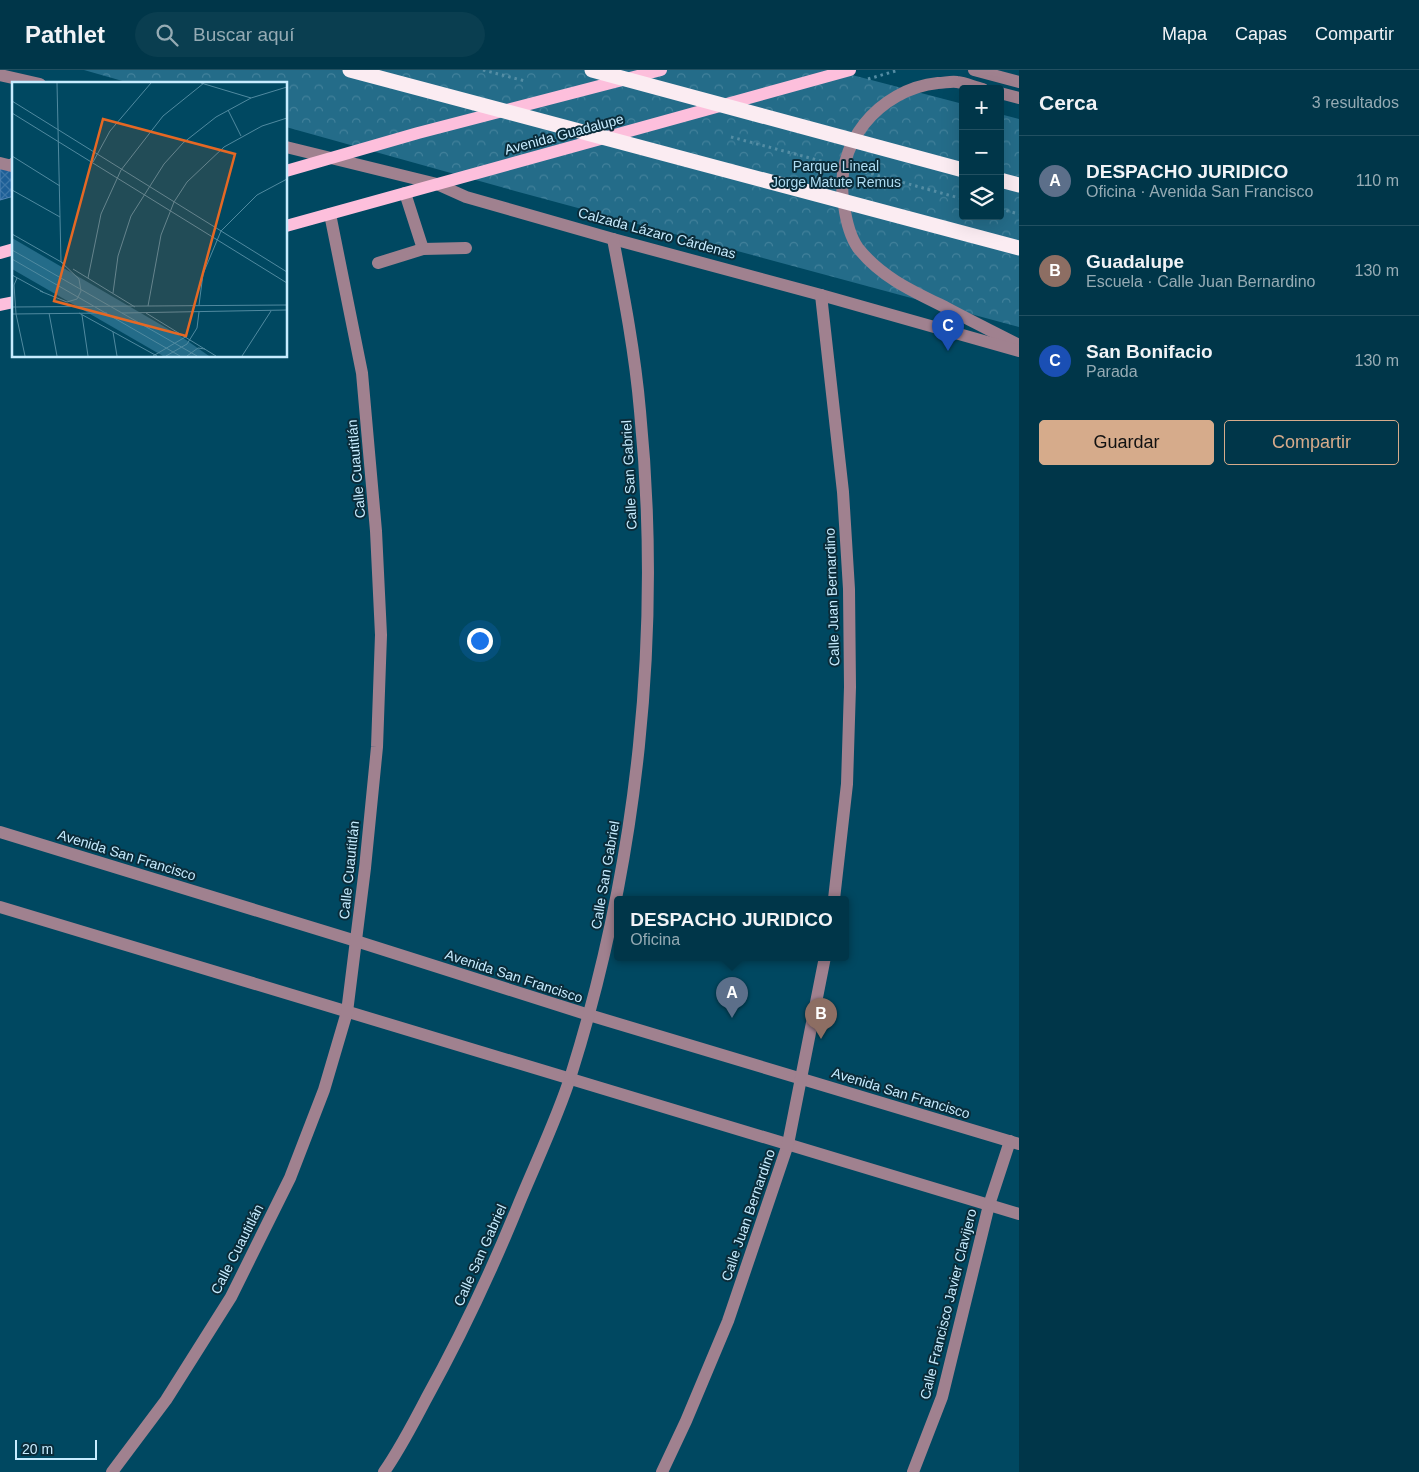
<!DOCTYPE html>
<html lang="es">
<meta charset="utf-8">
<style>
:root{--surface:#003649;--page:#0a3e50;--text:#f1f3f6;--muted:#95abb4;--line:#225061;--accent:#d6ab8b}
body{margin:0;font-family:Arial,sans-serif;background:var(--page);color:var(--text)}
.controls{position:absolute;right:15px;top:15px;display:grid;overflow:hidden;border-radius:5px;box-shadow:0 5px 20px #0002}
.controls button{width:45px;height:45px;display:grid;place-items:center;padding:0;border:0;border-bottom:1px solid var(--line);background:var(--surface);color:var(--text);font:25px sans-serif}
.scale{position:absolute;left:15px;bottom:12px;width:82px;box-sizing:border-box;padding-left:5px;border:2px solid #c7ecff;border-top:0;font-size:14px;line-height:18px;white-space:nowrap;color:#c7ecff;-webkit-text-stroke:4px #0a2c3a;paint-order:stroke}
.you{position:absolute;left:479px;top:570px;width:18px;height:18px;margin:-12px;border:4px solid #fff;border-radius:50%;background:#1a73e8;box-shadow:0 0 0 8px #1a73e833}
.badge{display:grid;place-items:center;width:32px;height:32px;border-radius:50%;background:var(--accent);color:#fff;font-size:16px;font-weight:700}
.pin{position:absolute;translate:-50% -41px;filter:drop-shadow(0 1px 2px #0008)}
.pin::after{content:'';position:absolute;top:26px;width:18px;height:15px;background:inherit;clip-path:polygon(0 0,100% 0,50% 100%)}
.popup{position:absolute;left:614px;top:826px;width:235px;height:65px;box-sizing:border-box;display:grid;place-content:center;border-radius:5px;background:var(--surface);filter:drop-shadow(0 1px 4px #0005);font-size:16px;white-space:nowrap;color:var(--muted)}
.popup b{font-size:19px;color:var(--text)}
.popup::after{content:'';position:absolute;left:50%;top:100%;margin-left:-10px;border:10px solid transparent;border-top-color:var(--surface)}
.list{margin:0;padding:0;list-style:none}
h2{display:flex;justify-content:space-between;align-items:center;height:65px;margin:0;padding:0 20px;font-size:21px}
h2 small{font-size:16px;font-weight:400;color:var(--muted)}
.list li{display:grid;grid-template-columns:32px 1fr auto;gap:15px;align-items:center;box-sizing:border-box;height:90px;padding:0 20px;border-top:1px solid var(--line)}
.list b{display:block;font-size:19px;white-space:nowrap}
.list p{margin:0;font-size:16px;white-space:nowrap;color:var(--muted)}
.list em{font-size:16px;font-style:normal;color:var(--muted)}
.actions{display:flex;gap:10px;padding:15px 20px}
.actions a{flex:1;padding:11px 0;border:1px solid var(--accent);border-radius:5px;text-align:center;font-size:18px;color:var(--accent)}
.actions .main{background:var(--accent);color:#111}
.icon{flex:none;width:28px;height:28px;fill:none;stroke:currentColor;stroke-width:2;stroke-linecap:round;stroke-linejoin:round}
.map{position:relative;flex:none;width:1019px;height:1402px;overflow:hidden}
header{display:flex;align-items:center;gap:30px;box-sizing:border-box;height:70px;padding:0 25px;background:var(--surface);border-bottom:1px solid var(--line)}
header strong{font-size:24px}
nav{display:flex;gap:28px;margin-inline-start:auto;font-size:18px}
.search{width:350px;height:45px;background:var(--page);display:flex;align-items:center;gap:12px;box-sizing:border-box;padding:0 18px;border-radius:28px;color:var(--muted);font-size:19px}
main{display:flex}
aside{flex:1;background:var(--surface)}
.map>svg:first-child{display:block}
.park{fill:url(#park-crowns)}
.building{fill:url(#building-cross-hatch);stroke:#5486b7}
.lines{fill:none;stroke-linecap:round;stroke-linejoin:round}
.path{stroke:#548da4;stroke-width:3;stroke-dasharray:2.5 4;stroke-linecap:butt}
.minor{stroke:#a0818f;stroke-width:12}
.major{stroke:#fdbfdc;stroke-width:12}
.highway{stroke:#fbecf2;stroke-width:15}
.highway-bridge{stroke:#fbecf2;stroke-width:15}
.labels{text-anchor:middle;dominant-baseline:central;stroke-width:4;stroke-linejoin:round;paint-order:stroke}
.street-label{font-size:14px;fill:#c7ecff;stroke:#0a2c3a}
.park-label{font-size:14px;fill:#afddf3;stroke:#0a2c3a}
.inset-road{fill:none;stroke:#508aa0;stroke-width:1}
.view{fill:#e56824;fill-opacity:0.15;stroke:#e56824;stroke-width:2.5}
.inset-edge{fill:none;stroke:#c7ecff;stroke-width:2.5}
</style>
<header>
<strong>Pathlet</strong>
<div class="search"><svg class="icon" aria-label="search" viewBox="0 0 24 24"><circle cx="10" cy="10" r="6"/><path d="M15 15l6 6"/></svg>Buscar aquí</div>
<nav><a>Mapa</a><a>Capas</a><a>Compartir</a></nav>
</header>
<main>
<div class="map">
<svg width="1019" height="1402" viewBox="0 0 1019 1402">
<defs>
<pattern id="park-crowns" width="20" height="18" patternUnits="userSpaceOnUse" patternTransform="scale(1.25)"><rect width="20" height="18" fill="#246c89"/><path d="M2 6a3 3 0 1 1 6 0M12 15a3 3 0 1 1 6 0" fill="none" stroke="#42819b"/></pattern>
<pattern id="building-cross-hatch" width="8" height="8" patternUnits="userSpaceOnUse" patternTransform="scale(1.25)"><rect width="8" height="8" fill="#1d5f97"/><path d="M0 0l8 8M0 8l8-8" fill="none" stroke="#3c76a7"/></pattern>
</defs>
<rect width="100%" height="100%" fill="#004861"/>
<path class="park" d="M84 0H833L963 34V146H1000V44L1019 49V257L515 121 286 57V14H133Z"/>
<path class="building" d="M14 95V126L0 130V99Z"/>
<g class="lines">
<g class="path">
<path d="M483 0 525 11"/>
<path d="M868 9 899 0"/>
<path d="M731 67 825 92"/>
<path d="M865 102 963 129"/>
<path d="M1000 139 1019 144"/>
</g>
<g class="minor">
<path d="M974 0 1019 12"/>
<path d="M0 5 40 14"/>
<path d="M983 19C974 17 966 13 957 12 951 11 944 13 938 13 879 19 832 75 844 135 846 150 849 165 858 178 881 207 912 221 945 237 969 250 994 262 1019 275"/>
<path d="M1000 23 1019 28"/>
<path d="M286 77 437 114 466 127 613 169 821 225 1019 281"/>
<path d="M0 93 12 96 14 93"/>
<path d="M405 123 423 179"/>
<path d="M378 193 423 179 466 178"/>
<path d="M821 225 843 422 849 519 850 617 847 714 834 829"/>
<path d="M0 762 356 871 589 945 1019 1074"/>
<path d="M0 837 1019 1144"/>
<path d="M112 1402 166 1330 231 1227 290 1108 324 1020 347 942 365 798 377 677 381 565 376 461 362 303 330 144"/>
<path d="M384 1402C400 1379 413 1354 426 1329 462 1264 492 1200 520 1131 537 1090 558 1046 571 1005 638 792 662 563 640 341 635 283 624 226 613 169"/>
<path d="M662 1402 686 1351 728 1251 788 1074 825 887"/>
<path d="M913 1402 942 1327 989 1135 1010 1071"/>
</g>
<g class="major">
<path d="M286 101 418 63 661 0"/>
<path d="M286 156 850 0"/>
<path d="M0 183 14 179"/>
<path d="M0 235 14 232"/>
</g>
<path class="highway" d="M1000 110 1019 115"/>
<g class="highway-bridge">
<path d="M350 0 1019 178"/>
<path d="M592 0 963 100"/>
</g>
</g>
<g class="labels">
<g class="street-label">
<text transform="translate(564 64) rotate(-15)">Avenida Guadalupe</text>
<text transform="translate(657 163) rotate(15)">Calzada Lázaro Cárdenas</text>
<text transform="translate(356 399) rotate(-95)">Calle Cuautitlán</text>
<text transform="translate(629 405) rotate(-93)">Calle San Gabriel</text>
<text transform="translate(832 527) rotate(-92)">Calle Juan Bernardino</text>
<text transform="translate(127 785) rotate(17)">Avenida San Francisco</text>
<text transform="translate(349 800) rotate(-84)">Calle Cuautitlán</text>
<text transform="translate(605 805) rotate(-80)">Calle San Gabriel</text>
<text transform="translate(514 906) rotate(18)">Avenida San Francisco</text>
<text transform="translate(901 1023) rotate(17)">Avenida San Francisco</text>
<text transform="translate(748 1145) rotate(-71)">Calle Juan Bernardino</text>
<text transform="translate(237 1179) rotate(-63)">Calle Cuautitlán</text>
<text transform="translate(480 1185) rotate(-66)">Calle San Gabriel</text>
<text transform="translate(948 1234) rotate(-76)">Calle Francisco Javier Clavijero</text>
</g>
<g class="park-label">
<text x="836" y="96">Parque Lineal<tspan x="836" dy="16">Jorge Matute Remus</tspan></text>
</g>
</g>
<g transform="translate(12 12)">
<rect width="275" height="275" fill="#004861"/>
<path d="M0 156 170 255 197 274H151L0 187Z" fill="#246c89"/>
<path class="inset-road" d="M189 1 239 16M0 19 275 190M216 28 229 54M0 31 275 201M0 74 48 104M81 80 98 49 139 1M0 108 48 135M0 152 51 181M0 168 185 274M0 177 168 274M61 187 123 225M0 193 31 210M5 196 2 203 4 232 13 274M76 196 89 132 109 88 151 34 192 1M28 209 55 220 65 217 69 209 67 197 49 180 45 1M101 211 106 174 119 134 152 82 171 61 204 35 239 16 275 5M187 223 191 192 209 149 245 113 275 97M136 224 149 153 162 120 175 100 212 65 250 44 275 36M0 225 275 223M37 231 45 274M67 231 145 274M110 231 275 228M134 231 204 274M0 232 95 231M70 233 76 274M101 250 105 274M141 274 175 254M154 274 175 262 185 246 187 230M175 274 186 266 193 267M230 274 259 229"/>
<path class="view" d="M91 37 223 72 174 254 42 219Z"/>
<rect width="275" height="275" class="inset-edge"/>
</g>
</svg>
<div class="controls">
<button>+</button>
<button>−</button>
<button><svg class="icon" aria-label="layers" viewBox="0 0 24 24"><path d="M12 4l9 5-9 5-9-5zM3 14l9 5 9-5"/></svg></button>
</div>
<div class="scale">20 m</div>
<div class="you"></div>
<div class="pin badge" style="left:732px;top:948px;background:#5c6f8a">A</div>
<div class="popup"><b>DESPACHO JURIDICO</b>Oficina</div>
<div class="pin badge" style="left:821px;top:969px;background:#8d6e63">B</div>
<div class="pin badge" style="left:948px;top:281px;background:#1a4fb4">C</div>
</div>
<aside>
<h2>Cerca<small>3 resultados</small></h2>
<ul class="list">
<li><span class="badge" style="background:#5c6f8a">A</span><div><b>DESPACHO JURIDICO</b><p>Oficina · Avenida San Francisco</p></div><em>110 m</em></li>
<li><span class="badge" style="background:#8d6e63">B</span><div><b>Guadalupe</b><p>Escuela · Calle Juan Bernardino</p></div><em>130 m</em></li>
<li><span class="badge" style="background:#1a4fb4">C</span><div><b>San Bonifacio</b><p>Parada</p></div><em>130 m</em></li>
</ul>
<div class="actions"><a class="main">Guardar</a><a>Compartir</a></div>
</aside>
</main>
